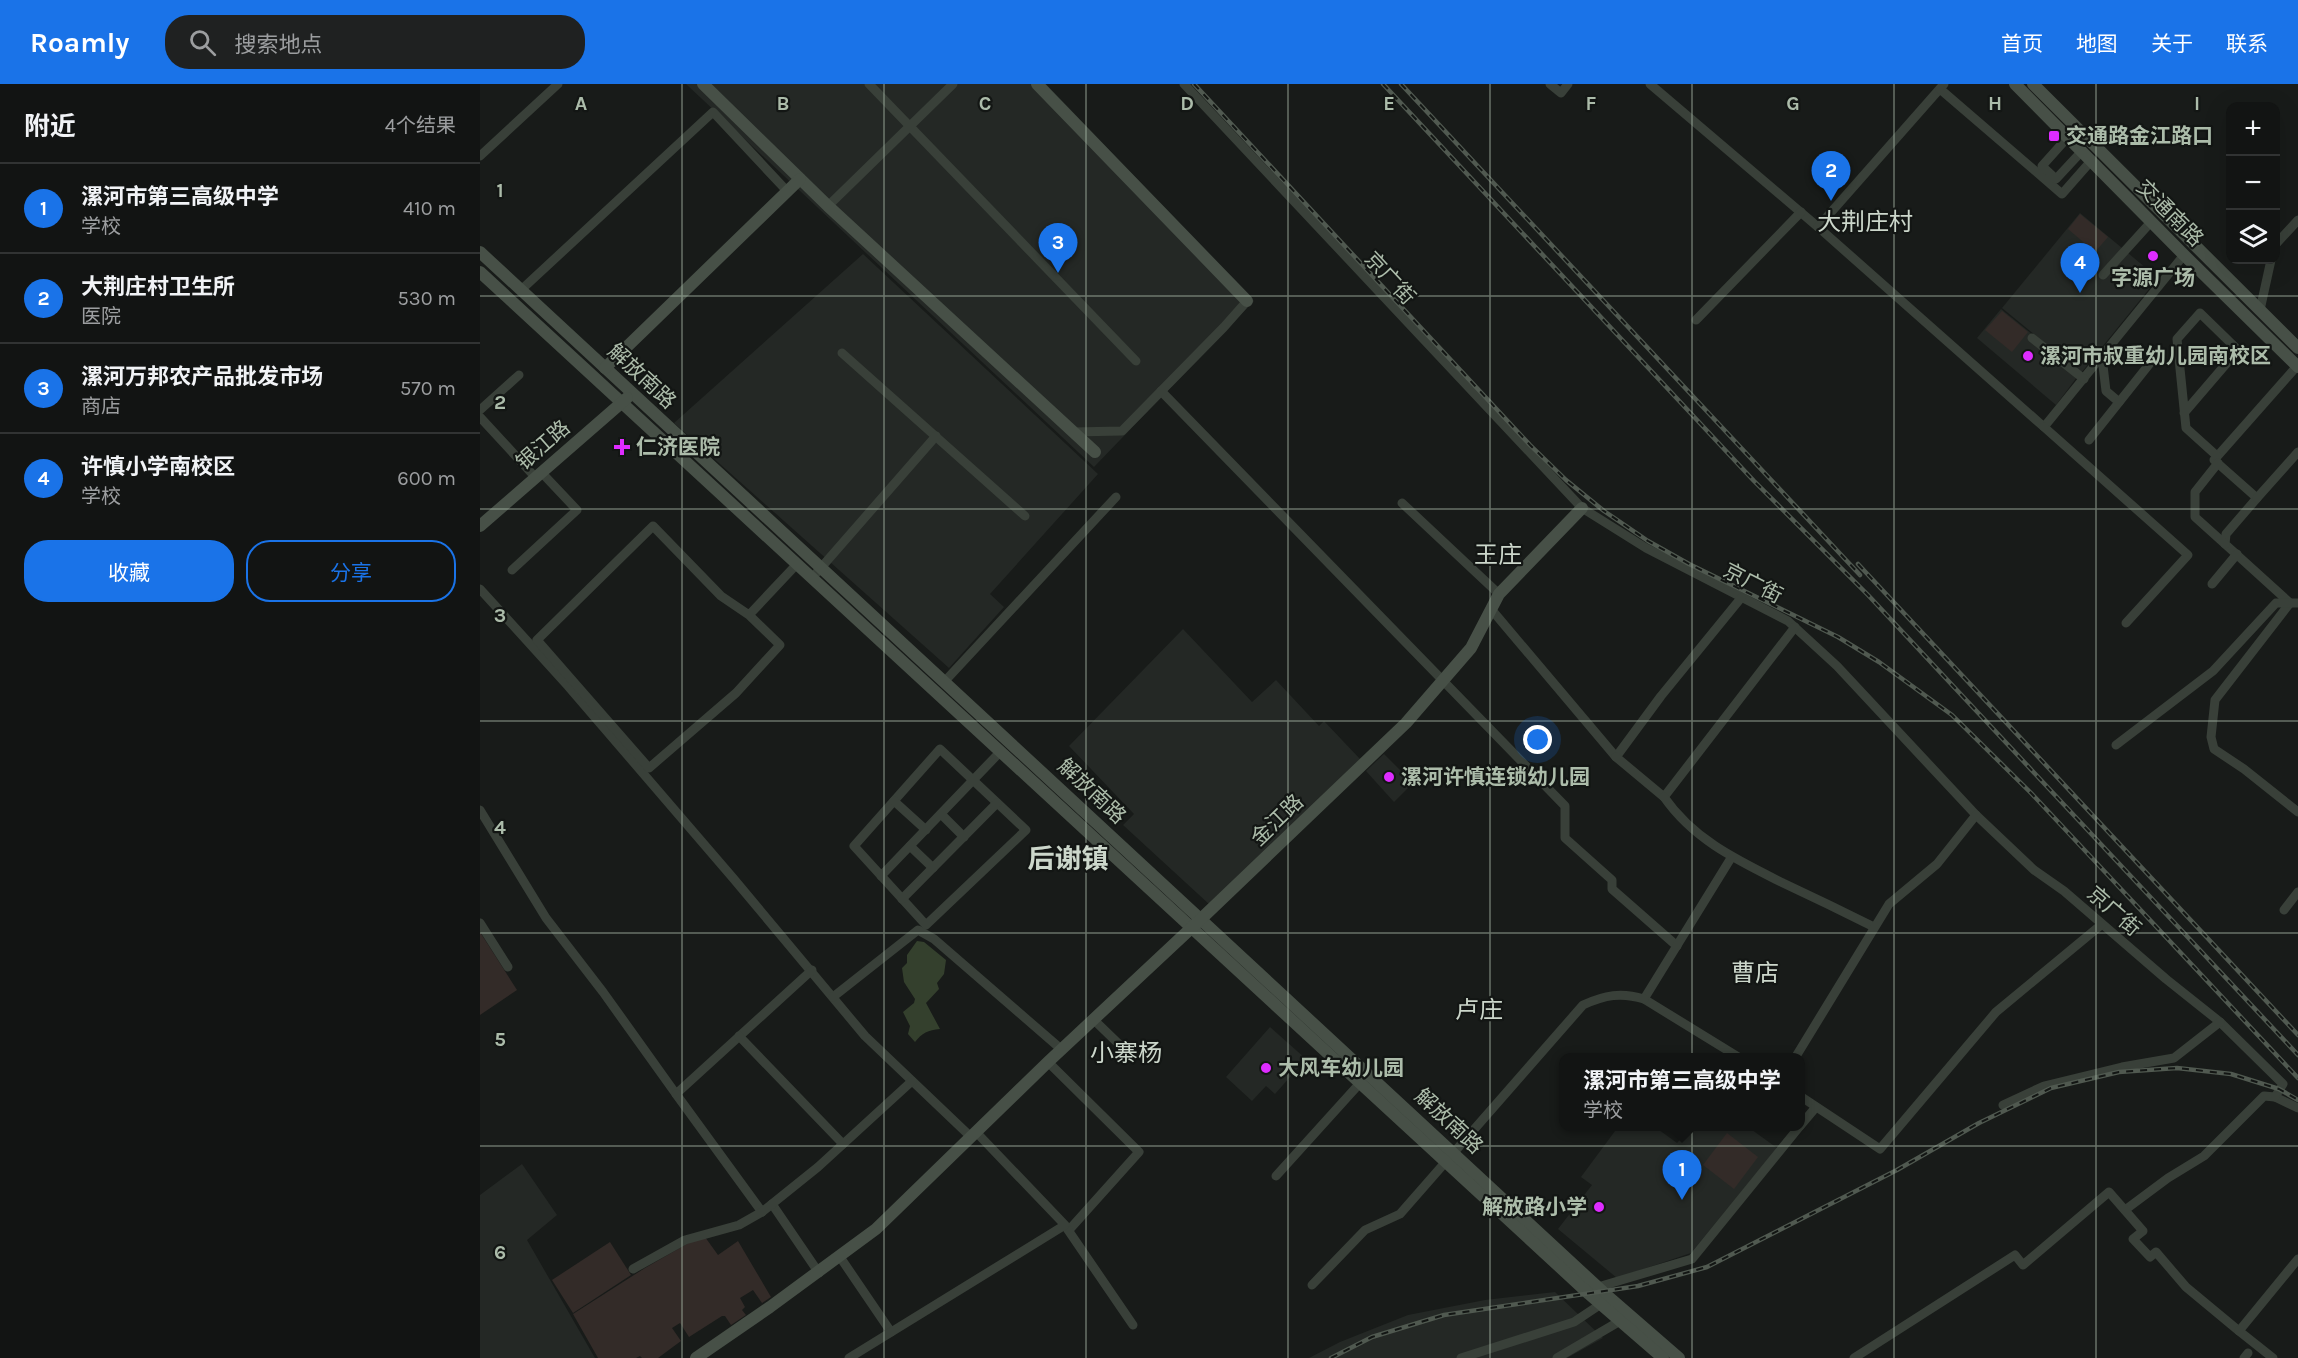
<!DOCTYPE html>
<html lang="zh">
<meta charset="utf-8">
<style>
:root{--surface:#121413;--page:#1f2121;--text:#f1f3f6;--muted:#9c9ea0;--line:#313333;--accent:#1a73e8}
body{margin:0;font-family:Karla,"Noto Sans SC",sans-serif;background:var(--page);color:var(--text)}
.controls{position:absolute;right:18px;top:18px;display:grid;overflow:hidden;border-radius:12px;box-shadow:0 6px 24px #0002}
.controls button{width:54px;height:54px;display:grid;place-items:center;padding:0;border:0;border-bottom:2px solid var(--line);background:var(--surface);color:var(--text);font:30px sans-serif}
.you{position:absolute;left:1058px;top:656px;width:21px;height:21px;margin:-15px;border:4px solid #fff;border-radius:50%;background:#1a73e8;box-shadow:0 0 0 9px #1a73e833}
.badge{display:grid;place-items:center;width:39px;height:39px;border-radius:50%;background:var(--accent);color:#fff;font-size:20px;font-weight:700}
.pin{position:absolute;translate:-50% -50px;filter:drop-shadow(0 2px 3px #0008)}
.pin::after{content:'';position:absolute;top:32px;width:21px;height:18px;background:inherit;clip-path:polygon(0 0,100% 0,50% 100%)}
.popup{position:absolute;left:1079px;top:969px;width:246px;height:78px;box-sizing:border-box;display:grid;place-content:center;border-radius:12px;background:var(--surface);filter:drop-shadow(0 2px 4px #0005);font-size:20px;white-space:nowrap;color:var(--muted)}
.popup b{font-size:22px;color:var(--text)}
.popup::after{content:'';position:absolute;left:50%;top:100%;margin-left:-12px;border:12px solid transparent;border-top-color:var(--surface)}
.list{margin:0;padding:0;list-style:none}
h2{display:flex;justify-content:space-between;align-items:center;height:78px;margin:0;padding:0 24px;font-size:26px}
h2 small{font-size:20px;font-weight:400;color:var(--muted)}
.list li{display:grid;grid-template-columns:39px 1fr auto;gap:18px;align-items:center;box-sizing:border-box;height:90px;padding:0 24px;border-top:2px solid var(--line)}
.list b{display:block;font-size:22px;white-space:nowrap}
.list p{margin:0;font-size:20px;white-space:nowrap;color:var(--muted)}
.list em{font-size:20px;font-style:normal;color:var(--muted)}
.actions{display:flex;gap:12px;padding:18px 24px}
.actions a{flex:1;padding:14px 0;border:2px solid var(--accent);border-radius:24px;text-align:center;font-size:21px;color:var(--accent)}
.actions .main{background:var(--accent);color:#fff}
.icon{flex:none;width:33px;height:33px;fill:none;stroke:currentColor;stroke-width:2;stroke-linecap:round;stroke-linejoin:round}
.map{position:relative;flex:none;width:1818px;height:1274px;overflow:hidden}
header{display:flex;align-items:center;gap:36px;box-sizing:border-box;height:84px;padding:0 30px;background:var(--accent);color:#fff}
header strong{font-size:28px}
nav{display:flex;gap:33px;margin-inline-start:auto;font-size:21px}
.search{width:420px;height:54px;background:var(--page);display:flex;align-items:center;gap:15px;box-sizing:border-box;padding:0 21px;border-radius:24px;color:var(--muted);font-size:22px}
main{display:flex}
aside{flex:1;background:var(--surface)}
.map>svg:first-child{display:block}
.built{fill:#242825}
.green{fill:#332b28}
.water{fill:#34402d}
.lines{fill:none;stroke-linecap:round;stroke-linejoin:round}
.street{stroke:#394039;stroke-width:9}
.secondary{stroke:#475047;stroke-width:12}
.rail-casing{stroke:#505950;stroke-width:4.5}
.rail{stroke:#131614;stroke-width:2;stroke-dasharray:7;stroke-linecap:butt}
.grid{fill:none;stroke:#acbcaa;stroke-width:1.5;stroke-opacity:0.55}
.poi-dot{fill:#de2cff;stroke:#131614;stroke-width:2}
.labels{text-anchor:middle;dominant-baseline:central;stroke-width:4.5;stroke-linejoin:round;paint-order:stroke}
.poi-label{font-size:21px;font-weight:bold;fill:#acbcaa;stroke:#131614;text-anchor:start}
.street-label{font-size:21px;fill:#acbcaa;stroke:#131614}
.quarter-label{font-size:24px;fill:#ccd7cb;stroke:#131614}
.district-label{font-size:27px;font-weight:bold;fill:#ccd7cb;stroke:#131614}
.grid-label{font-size:20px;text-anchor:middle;font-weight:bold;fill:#acbcaa;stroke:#131614;stroke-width:4.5;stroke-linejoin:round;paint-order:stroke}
</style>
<header>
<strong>Roamly</strong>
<div class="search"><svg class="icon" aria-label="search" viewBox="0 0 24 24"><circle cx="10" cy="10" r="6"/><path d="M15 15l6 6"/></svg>搜索地点</div>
<nav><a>首页</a><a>地图</a><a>关于</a><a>联系</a></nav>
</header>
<main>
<aside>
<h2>附近<small>4个结果</small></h2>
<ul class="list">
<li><span class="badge">1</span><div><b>漯河市第三高级中学</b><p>学校</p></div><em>410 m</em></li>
<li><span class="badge">2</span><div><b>大荆庄村卫生所</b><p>医院</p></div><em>530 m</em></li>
<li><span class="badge">3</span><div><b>漯河万邦农产品批发市场</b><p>商店</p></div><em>570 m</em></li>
<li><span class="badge">4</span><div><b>许慎小学南校区</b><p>学校</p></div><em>600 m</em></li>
</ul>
<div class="actions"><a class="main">收藏</a><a>分享</a></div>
</aside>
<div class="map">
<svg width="1818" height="1274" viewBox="0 0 1818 1274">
<rect width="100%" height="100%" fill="#181b19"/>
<g class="built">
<path d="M206 0H566L774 217 614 383Z"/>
<path d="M1600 129 1678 194 1601 289 1522 224Z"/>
<path d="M383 170 618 390 510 510 524 523 469 584 194 339Z"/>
<path d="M1521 225 1600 289 1576 321 1497 254Z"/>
<path d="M703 545 772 618 796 596 839 642 844 637 880 675 730 821 643 741 654 730 589 662Z"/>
<path d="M904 670 933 699 914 718 886 687Z"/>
<path d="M790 943 826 975 795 1010 786 1002 772 1017 746 993Z"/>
<path d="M1138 1043H1175L1197 1059 1211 1043H1268L1297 1064 1211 1169 1137 1194 1078 1145 1112 1101 1101 1093Z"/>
<path d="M42 1080 77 1131 47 1156 115 1274H0V1111Z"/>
<path d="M1075 1208 1123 1254 1087 1274H829L860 1258 928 1231 1005 1216Z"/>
</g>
<g class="green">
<path d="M1600 130 1628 153 1615 168 1588 145Z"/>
<path d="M1522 227 1548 248 1532 268 1505 246Z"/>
<path d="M0 848 37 906 0 931Z"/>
<path d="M1247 1049 1278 1073 1254 1105 1223 1081Z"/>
<path d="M225 1153 238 1171 258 1157 291 1213 282 1219 273 1206 260 1214 265 1223 262 1226 266 1231 251 1241 245 1232H242L209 1253 200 1239 192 1244 201 1257 178 1274H162L160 1272 156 1274H118L93 1230 165 1184 212 1157Z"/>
<path d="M130 1158 151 1191 93 1229 72 1196Z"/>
</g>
<path class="water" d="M437 857 444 858 466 876 464 890 457 899 459 905 446 919 460 945C448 946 442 949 435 958L428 950 430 942 423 928 434 919 435 915 424 898 422 884 427 879V871Z"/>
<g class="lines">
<g class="street">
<path d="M389 0 656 277"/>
<path d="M704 0 1102 424 1166 464 1308 537 1357 582 1496 731 1554 786 1584 807 1686 895 1740 938 1803 1000 1795 1013 1818 1024"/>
<path d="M1070 0 1081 9 1088 0"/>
<path d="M1170 0 1338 143"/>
<path d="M1464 0 1338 143 1564 343 1704 171"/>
<path d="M1460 5 1582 110 1611 77"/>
<path d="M1588 53 1562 82 1576 95 1602 67"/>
<path d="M0 72 78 0"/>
<path d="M348 122 473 0"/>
<path d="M1796 160 1818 136"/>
<path d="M1623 191 1671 138"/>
<path d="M41 206 233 28 307 107"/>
<path d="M1780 226 1791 176"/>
<path d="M1216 236 1321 128"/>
<path d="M1552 254 1604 295"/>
<path d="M362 269 545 432"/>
<path d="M1622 273 1626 307 1639 318"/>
<path d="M1817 282 1734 376 1777 414 1746 450 1745 460 1810 519 1735 616 1731 653 1734 665 1764 685 1818 728"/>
<path d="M681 307 1085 722V754L1132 796V805L1197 862"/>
<path d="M0 326 39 291"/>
<path d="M1704 329 1758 266 1720 229 1697 255 1706 344 1737 372"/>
<path d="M0 333 56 394"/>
<path d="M1564 343 1708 471 1646 539"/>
<path d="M593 348 642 347 744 243 767 217"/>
<path d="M1609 356 1671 278"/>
<path d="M1738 379 1715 408V433L1745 460"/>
<path d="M1777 414 1818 368"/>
<path d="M922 419 1019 510"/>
<path d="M32 486 97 426 62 389"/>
<path d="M332 494 456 352"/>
<path d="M1732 500 1757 470"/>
<path d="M0 505 88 602 253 794 385 952 491 1053"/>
<path d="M1011 525 1136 673 1181 612 1261 514"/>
<path d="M269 531 300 561 256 609 169 684 57 556 173 442 241 512 269 531 317 480"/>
<path d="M465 597 636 413"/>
<path d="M1636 661 1733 587 1796 519H1818"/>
<path d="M460 665 546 746 446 841 374 762Z"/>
<path d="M1136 673 1184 713 1315 543"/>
<path d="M1184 713C1214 756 1257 776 1303 799 1333 813 1364 828 1394 843"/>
<path d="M414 717 446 746"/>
<path d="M0 726 66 834 123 908 196 1010 332 886"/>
<path d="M461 730 484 753"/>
<path d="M430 762 453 784"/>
<path d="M1251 774 1164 915 1260 974"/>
<path d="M401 792 521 667"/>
<path d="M422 815 517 719"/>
<path d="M1804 826 1818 808"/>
<path d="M0 839 28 883"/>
<path d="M353 913 438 846 454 855 581 965"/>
<path d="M613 935 645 966"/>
<path d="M259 952 363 1060"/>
<path d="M1315 974 1409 820 1457 780 1496 731"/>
<path d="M568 978 659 1068 589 1146"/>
<path d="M196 1010 282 1128"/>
<path d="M1320 1012 1400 1065 1516 928 1621 841"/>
<path d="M1523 1021 1564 1002 1642 983 1694 974 1740 938"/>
<path d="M1320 1042 1336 1023"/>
<path d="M796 1092 881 998"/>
<path d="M292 1120 339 1189"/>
<path d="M1645 1126 1688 1094 1724 1072 1784 1012 1795 1013"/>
<path d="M586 1143 653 1241"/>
<path d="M360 1173 411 1248"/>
<path d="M153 1185 205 1156 259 1141 282 1128 338 1083 432 997"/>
<path d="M832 1201 885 1146 920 1130 1103 921C1125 911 1141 908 1164 915"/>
<path d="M1118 1203 1212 1175 1320 1042"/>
<path d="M369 1274 585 1141 496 1048"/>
<path d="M981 1274 1094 1238 1121 1220"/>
<path d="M1077 1274 1140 1237"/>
<path d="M1374 1274 1535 1171 1543 1181 1629 1108 1663 1147 1653 1155 1670 1173 1676 1168 1706 1203 1759 1247"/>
<path d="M1764 1274 1768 1269"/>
<path d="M1793 1274 1759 1247 1818 1175"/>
</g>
<g class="secondary">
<path d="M223 0 348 122 615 368"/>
<path d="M557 0 767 217"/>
<path d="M1535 0 1704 171 1818 283"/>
<path d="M1553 0 1818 264"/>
<path d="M0 168 1123 1208 1199 1274"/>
<path d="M0 188 1109 1210 1183 1274"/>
<path d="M125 284 320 95"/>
<path d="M0 442 147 314"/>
<path d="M216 1274 290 1223 396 1145 568 978 722 834 926 639 991 564 1019 510 1102 424"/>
</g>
<g class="rail-casing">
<g id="rail">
<path d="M714 0 1050 361 1086 396 1124 427 1168 457 1209 480 1358 553 1399 578 1472 631 1551 709 1818 994"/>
<path d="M903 0 1274 397 1388 511 1818 971"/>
<path d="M921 0 1380 491"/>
<path d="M1378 480 1818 951"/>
<path d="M851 1274 892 1253 964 1231 1158 1202 1227 1183 1417 1086 1499 1039 1571 1004 1639 988 1697 984 1751 990 1799 1005 1818 1016"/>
</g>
</g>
<use href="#rail" class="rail"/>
</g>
<path class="grid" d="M202 0V1274M404 0V1274M606 0V1274M808 0V1274M1010 0V1274M1212 0V1274M1414 0V1274M1616 0V1274M0 212H1818M0 425H1818M0 637H1818M0 849H1818M0 1062H1818"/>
<g class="poi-dot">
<rect x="1568" y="46" width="12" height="12" rx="3"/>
<circle cx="1673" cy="172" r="6"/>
<circle cx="1548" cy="272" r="6"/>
<path d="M139 354h6v6h6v6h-6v6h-6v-6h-6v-6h6z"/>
<circle cx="909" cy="693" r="6"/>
<circle cx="786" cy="984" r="6"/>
<circle cx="1119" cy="1123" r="6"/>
</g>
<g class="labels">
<g class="poi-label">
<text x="1586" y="52">交通路金江路口</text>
<text x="1673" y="194" text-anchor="middle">字源广场</text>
<text x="1560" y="272">漯河市叔重幼儿园南校区</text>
<text x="156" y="363">仁济医院</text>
<text x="921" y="693">漯河许慎连锁幼儿园</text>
<text x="798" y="984">大风车幼儿园</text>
<text x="1107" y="1123" text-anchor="end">解放路小学</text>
</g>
<g class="street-label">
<text transform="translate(1690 129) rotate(45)">交通南路</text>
<text transform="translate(910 194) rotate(47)">京广街</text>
<text transform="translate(162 292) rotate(43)">解放南路</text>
<text transform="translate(63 361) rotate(-41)">银江路</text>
<text transform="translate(1273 499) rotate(27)">京广街</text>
<text transform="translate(612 707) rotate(43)">解放南路</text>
<text transform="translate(797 736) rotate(-44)">金江路</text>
<text transform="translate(1634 827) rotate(41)">京广街</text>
<text transform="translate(969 1037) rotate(43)">解放南路</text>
</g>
<g class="quarter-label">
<text x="1385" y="138">大荆庄村</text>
<text x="1018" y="471">王庄</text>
<text x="1275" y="889">曹店</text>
<text x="999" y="926">卢庄</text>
<text x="646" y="969">小寨杨</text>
</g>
<g class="district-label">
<text x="588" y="775">后谢镇</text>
</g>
</g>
<g class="grid-label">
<text x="101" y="26">A</text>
<text x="303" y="26">B</text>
<text x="505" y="26">C</text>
<text x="707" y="26">D</text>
<text x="909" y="26">E</text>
<text x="1111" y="26">F</text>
<text x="1313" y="26">G</text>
<text x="1515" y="26">H</text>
<text x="1717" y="26">I</text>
<text x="20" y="113">1</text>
<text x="20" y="325">2</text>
<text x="20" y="538">3</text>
<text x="20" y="750">4</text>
<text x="20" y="962">5</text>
<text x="20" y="1175">6</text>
</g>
</svg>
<div class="controls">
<button>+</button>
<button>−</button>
<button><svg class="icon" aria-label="layers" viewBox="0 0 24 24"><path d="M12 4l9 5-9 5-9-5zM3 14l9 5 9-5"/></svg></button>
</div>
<div class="you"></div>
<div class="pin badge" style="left:1202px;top:1116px">1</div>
<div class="popup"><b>漯河市第三高级中学</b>学校</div>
<div class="pin badge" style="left:1351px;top:117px">2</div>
<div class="pin badge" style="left:578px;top:189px">3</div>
<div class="pin badge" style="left:1600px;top:209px">4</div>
</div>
</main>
